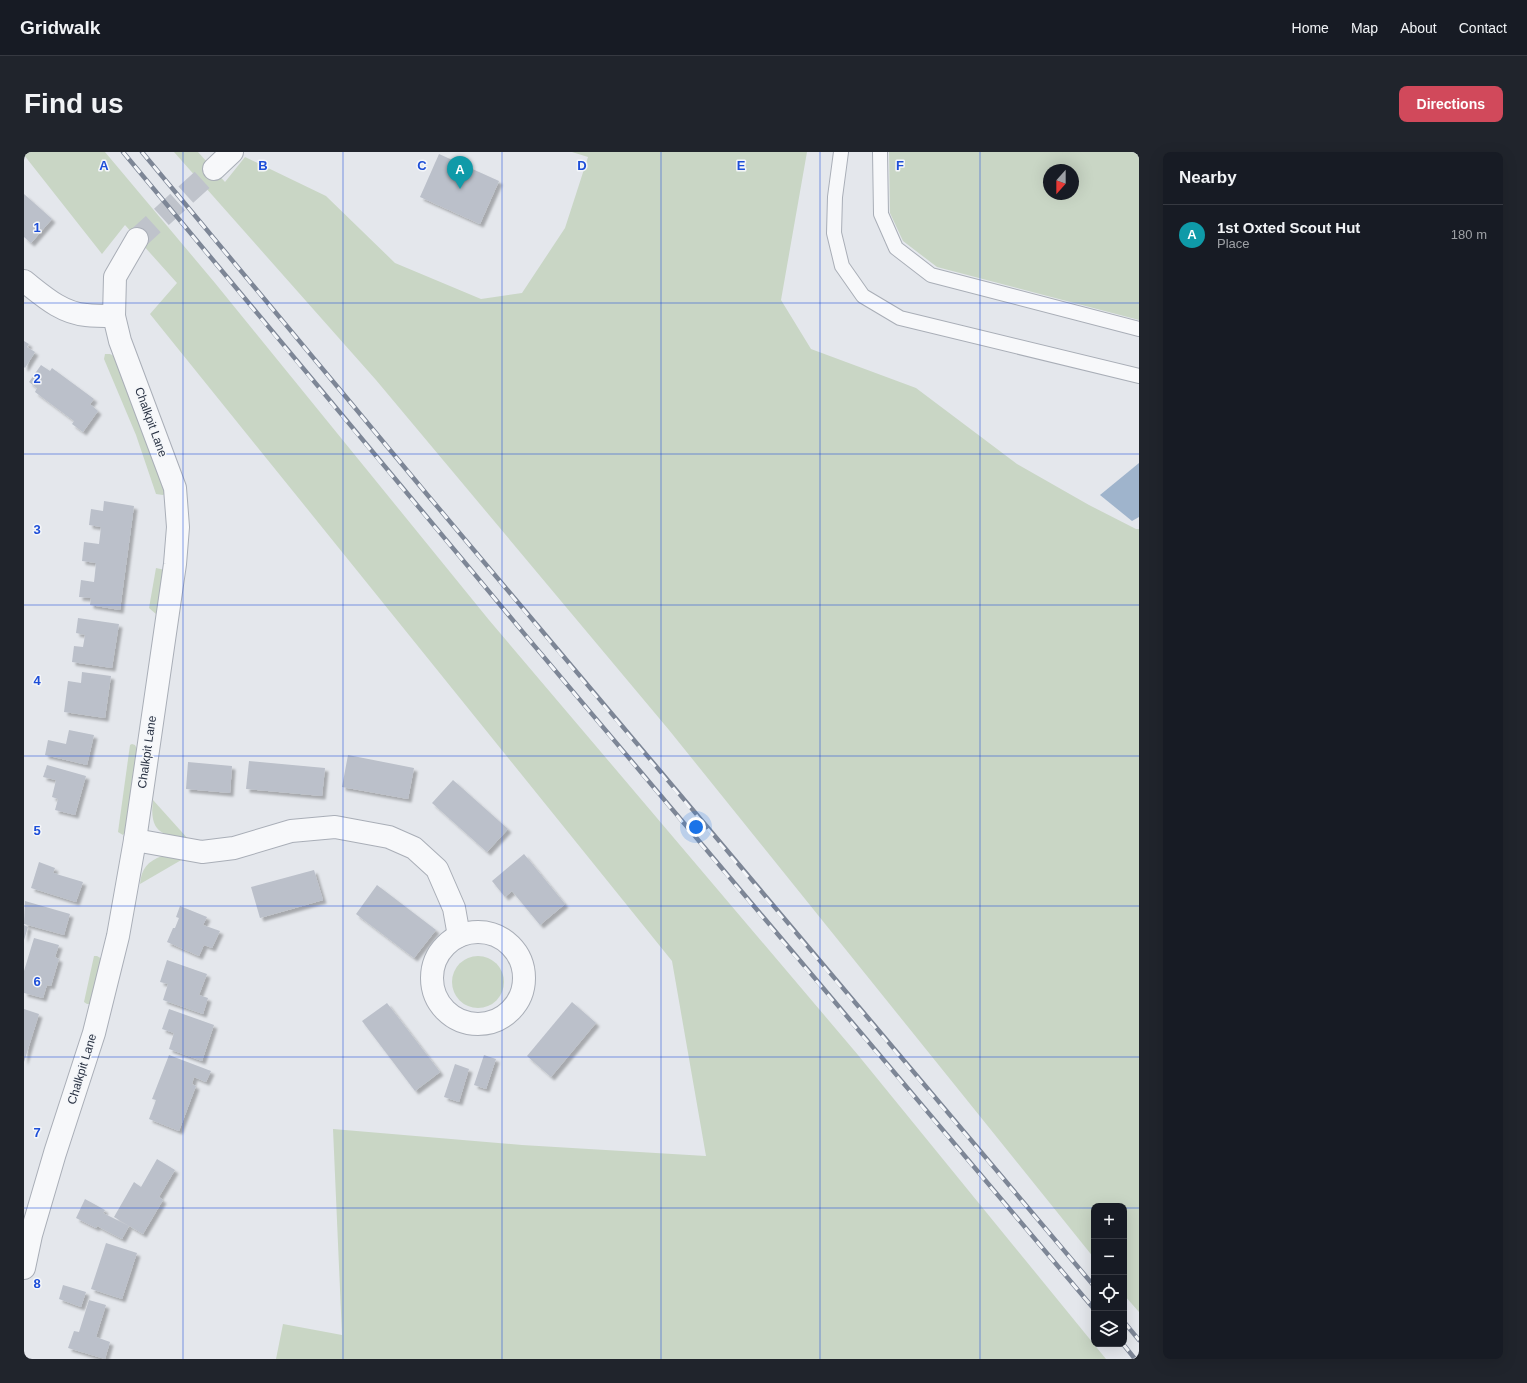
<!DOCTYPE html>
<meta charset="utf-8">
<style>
:root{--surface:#171b24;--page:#20242c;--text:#f1f3f6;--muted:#9ea1a6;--line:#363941;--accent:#d1495b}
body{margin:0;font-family:Helvetica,sans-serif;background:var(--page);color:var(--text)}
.controls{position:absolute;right:12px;bottom:12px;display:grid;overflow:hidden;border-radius:8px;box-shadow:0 4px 16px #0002}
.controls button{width:36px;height:36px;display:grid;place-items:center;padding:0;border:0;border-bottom:1px solid var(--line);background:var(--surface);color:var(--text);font:20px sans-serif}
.compass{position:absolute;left:1019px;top:12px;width:36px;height:36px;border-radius:50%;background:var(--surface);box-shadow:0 4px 16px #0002;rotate:201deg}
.you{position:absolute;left:672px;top:675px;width:14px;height:14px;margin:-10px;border:3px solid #fff;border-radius:50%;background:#1a73e8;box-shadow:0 0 0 6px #1a73e833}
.badge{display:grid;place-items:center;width:26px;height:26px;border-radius:50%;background:var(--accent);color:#fff;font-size:13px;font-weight:700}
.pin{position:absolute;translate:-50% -33px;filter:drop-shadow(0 1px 2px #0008)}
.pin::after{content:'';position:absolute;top:21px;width:14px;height:12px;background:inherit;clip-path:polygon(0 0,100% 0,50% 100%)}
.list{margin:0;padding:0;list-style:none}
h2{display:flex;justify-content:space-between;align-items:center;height:52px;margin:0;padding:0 16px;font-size:17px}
h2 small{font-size:13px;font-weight:400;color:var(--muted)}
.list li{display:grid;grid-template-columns:26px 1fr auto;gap:12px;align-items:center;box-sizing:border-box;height:60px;padding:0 16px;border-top:1px solid var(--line)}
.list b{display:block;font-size:15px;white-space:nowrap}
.list p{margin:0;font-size:13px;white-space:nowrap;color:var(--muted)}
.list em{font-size:13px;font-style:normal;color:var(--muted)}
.icon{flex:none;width:22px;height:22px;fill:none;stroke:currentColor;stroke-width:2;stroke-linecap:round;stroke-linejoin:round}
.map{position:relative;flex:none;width:1115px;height:1207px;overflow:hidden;border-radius:8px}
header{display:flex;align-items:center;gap:24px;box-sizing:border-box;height:56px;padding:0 20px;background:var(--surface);border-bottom:1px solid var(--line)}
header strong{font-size:19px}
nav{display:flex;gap:22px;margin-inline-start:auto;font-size:14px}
.intro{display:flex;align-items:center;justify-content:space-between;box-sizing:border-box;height:96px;padding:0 24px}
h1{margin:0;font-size:28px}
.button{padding:10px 18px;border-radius:8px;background:var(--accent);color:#fff;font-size:14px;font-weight:700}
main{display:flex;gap:24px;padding:0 24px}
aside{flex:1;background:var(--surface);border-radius:8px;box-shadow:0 4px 16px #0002}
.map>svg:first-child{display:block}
.green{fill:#c9d6c5;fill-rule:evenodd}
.water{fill:#9fb4cc}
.building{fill:#bbc0ca;filter:url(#shadow)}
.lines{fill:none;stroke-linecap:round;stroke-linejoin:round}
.tertiary-tunnel{stroke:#bfc3cb;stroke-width:22;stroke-dasharray:22 11;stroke-linecap:butt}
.service-casing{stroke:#a9aeb7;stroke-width:16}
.minor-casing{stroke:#a9aeb7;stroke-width:24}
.tertiary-casing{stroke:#a9aeb7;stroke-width:24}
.service{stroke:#f7f8fa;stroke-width:14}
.minor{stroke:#f7f8fa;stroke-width:22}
.tertiary{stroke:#f7f8fa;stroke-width:22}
.rail-casing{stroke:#7d8696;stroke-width:4.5}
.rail{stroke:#f4f6f9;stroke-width:3;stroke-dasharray:9;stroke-linecap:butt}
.grid{fill:none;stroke:#1d4ed8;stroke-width:1;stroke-opacity:0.55}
.labels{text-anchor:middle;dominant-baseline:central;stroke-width:3;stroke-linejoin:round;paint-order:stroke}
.street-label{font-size:12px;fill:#2b3445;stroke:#f4f6f9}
.grid-label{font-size:13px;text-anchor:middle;font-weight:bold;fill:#1d4ed8;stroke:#f4f6f9;stroke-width:3;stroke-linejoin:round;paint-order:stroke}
</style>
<header>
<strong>Gridwalk</strong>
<nav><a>Home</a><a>Map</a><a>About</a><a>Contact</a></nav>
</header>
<div class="intro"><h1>Find us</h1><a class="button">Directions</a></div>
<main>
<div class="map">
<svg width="1115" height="1207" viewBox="0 0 1115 1207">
<defs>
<filter id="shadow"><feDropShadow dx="3.5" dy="3.5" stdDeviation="1" flood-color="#0004"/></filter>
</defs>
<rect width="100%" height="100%" fill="#e4e7ec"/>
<g class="green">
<path d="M0 0H81L191 131 465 468 834 903 1082 1207H252L259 1172 318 1183 309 977 498 993 682 1004 648 809 126 162 153 131 101 73 78 102 0 3Z"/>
<path d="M150 0H174L201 30 221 5 302 44 371 111 457 147 498 141 541 76 564 5 548 0H783L757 148 787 197 892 236 993 312 1065 353 1112 377H1115V1160L1100 1143V1054H1070V1106L645 578 352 228Z"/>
<path d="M865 0H1115V168L913 115 879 89 866 61ZM1025 18H1049V42H1025Z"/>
<path d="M81 202H86L90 204 142 341 139 343 132 342 112 283 80 207Z"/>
<path d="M132 416 141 418 135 460 132 462 125 456Z"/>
<path d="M108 592 111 593 113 597 101 680 99 683 94 680 106 593Z"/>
<path d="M129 648 165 688C137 683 125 680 129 648Z"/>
<path d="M138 704 159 707 116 732C117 717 124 709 138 704Z"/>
<circle cx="454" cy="830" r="26"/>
<path d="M70 804H73L78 807 67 852H63L60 850Z"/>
</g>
<path class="water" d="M1115 311V365L1108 369 1076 343Z"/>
<g class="building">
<path d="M415 2 475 29 456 72 396 45Z"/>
<path d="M0 42 28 67 7 91 0 85Z"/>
<path d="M0 189 5 192 3 195 11 200 1 216 0 215Z"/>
<path d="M17 213 26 219 28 216 70 247 66 252 74 259 59 280 48 272 50 269 11 240 13 236 5 230Z"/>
<path d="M80 349 110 354 96 458 66 453 67 446 55 445 57 428 70 430 71 421 72 411 58 409 60 390 75 392 77 375 65 373 67 357 79 359Z"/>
<path d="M54 466 95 472 88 516 48 510 50 494 59 495 61 483 52 481Z"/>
<path d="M58 520 87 524 81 566 40 560 44 529 57 531Z"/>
<path d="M45 578 70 583 63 613 21 603 24 588 42 592Z"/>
<path d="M324 603 390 616 384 647 318 635Z"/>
<path d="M225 609 301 616 298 644 222 637Z"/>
<path d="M164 610 208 614 206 641 162 637Z"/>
<path d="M23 613 62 624 51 663 31 658 34 647 28 645 32 628 19 625Z"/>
<path d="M429 628 484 677 463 700 408 651Z"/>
<path d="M500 702 541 752 516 773 488 739 481 745 468 729Z"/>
<path d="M15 710 31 716 29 721 59 730 52 750 7 736Z"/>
<path d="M290 718 299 748 236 766 227 735Z"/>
<path d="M353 733 412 778 390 806 332 762Z"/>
<path d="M1 749 46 762 40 783 0 772Z"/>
<path d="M156 754 183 765 179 773 196 779 188 796 180 793 175 804 143 790 149 776H151L155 766 152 765Z"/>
<path d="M0 773 4 775 0 788Z"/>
<path d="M10 786 35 793 31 805 35 807 27 834 23 833 19 846 0 841V819Z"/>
<path d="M143 808 183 822 175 843 184 846 179 862 139 848 144 832 136 830Z"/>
<path d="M548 850 572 871 527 925 503 904Z"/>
<path d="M363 851 416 920 391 939 338 869Z"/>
<path d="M0 857 15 862 0 910Z"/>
<path d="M145 857 190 873 178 909 145 897 150 881 138 877Z"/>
<path d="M145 903 187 919 182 930 170 925 168 932 172 934 155 979 125 967 132 948 128 947Z"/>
<path d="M460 903 472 907 462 937 450 933Z"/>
<path d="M431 912 445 917 435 950 420 945Z"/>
<path d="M133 1007 151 1018 135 1045 139 1048 119 1082 90 1065 110 1030 117 1035Z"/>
<path d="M61 1047 81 1058 79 1061 105 1074 98 1087 73 1074 72 1076 52 1066Z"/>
<path d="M82 1091 113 1101 98 1147 67 1137Z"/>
<path d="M39 1133 62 1140 57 1155 35 1147Z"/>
<path d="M65 1148 82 1153 72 1185 86 1190 81 1207 44 1196 50 1179 55 1180Z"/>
</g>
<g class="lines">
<path class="tertiary-tunnel" d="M113 87 190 17"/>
<g class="service-casing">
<g id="service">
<path d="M817 0 811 45 810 81 818 114 839 144 876 166 1115 224"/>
<path d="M856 0 857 62 872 96 907 123 1115 177"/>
</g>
</g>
<g class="minor-casing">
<g id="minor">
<path d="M0 129C18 143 37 161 62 163 71 164 81 164 90 164"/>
<path d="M111 688 178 700 210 696 267 679 311 675 365 685 390 696 413 717 430 756 435 784"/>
<circle cx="454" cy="826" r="46"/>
</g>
</g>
<g class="tertiary-casing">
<g id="tertiary">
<path d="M190 17 208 0"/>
<path d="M0 1116 7 1083 31 1001 70 881 94 784 111 688 151 412 154 375 151 336 96 189 90 164 91 125 113 87"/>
</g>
</g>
<use href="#service" class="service"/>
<use href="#minor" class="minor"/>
<use href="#tertiary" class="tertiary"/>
<g class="rail-casing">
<g id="rail">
<path d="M99 0C420 388 744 773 1070 1157"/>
<path d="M118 0C433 380 751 758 1070 1134"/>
<path d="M1100 1170 1115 1188"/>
<path d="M1099 1192 1111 1207"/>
</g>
</g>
<use href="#rail" class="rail"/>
</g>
<path class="grid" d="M159 0V1207M319 0V1207M478 0V1207M637 0V1207M796 0V1207M956 0V1207M0 151H1115M0 302H1115M0 453H1115M0 604H1115M0 754H1115M0 905H1115M0 1056H1070M1100 1056H1115"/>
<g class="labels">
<g class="street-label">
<text transform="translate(127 270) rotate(70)">Chalkpit Lane</text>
<text transform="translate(123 600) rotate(-82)">Chalkpit Lane</text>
<text transform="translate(58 917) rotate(-73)">Chalkpit Lane</text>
</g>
</g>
<g class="grid-label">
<text x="80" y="18">A</text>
<text x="239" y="18">B</text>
<text x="398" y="18">C</text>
<text x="558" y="18">D</text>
<text x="717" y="18">E</text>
<text x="876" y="18">F</text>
<text x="13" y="80">1</text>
<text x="13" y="231">2</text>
<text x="13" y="382">3</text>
<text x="13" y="533">4</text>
<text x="13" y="683">5</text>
<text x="13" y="834">6</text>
<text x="13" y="985">7</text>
<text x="13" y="1136">8</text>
</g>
</svg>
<div class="controls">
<button>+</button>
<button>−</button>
<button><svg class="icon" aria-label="locate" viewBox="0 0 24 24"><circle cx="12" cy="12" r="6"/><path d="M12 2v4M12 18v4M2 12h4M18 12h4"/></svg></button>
<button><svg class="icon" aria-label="layers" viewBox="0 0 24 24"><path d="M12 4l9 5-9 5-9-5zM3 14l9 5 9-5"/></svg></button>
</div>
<svg class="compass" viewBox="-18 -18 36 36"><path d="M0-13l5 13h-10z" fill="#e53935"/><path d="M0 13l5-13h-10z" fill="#9ea1a6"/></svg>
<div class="you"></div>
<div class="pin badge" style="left:436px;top:37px;background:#0f9aa8">A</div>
</div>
<aside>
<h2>Nearby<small></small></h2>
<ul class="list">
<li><span class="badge" style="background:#0f9aa8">A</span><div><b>1st Oxted Scout Hut</b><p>Place</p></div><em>180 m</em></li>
</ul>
</aside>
</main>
